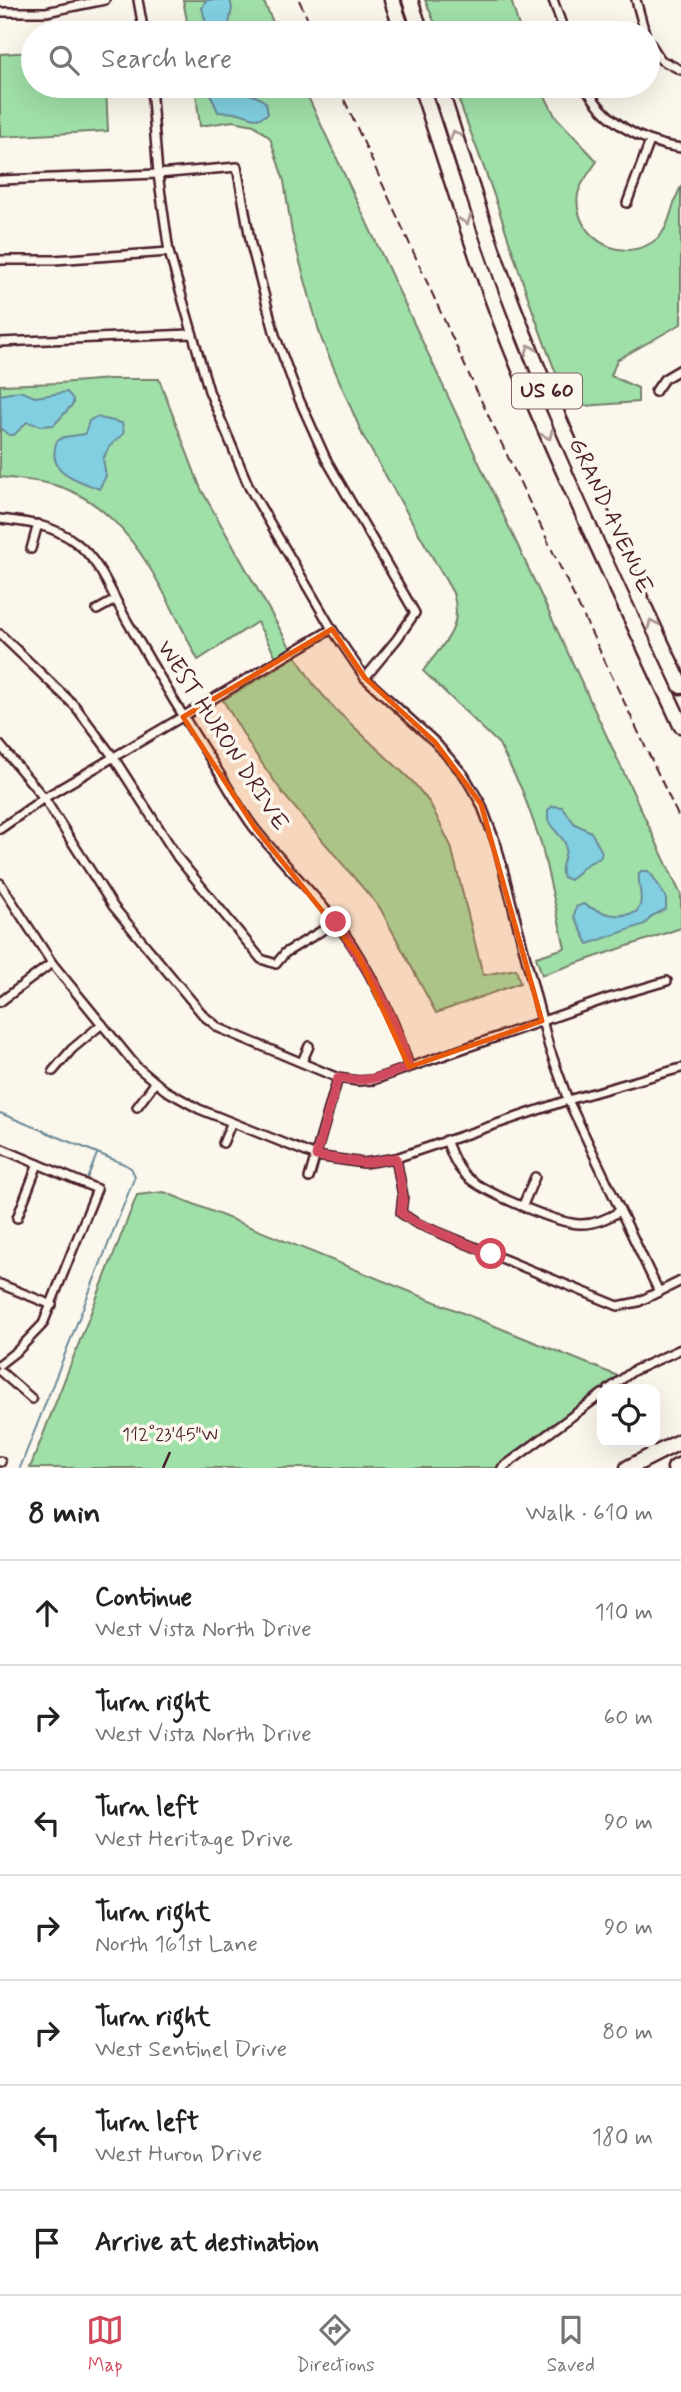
<!DOCTYPE html>
<meta charset="utf-8">
<style>
:root{--surface:#fff;--page:#f6f6f6;--text:#222;--muted:#767676;--line:#e0e0e0;--accent:#d1495b}
body{margin:0;font-family:Mynerve,sans-serif;background:var(--page);color:var(--text)}
.controls{position:absolute;right:21px;bottom:21px;display:grid;overflow:hidden;border-radius:14px;box-shadow:0 7px 28px #0002}
.controls button{width:63px;height:63px;display:grid;place-items:center;padding:0;border:0;border-bottom:2px solid var(--line);background:var(--surface);color:var(--text);font:35px sans-serif}
.stop{position:absolute;width:21px;height:21px;margin:-16px;border:5px solid #d1495b;border-radius:50%;background:#fff}
.stop.end{background:#d1495b;border-color:#fff;box-shadow:0 2px 7px #0008}
.list{margin:0;padding:0;list-style:none}
h2{display:flex;justify-content:space-between;align-items:center;height:91px;margin:0;padding:0 28px;font-size:30px}
h2 small{font-size:23px;font-weight:400;color:var(--muted)}
.list li{display:grid;grid-template-columns:46px 1fr auto;gap:21px;align-items:center;box-sizing:border-box;height:105px;padding:0 28px;border-top:2px solid var(--line)}
.list b{display:block;font-size:26px;white-space:nowrap}
.list p{margin:0;font-size:23px;white-space:nowrap;color:var(--muted)}
.list em{font-size:23px;font-style:normal;color:var(--muted)}
.icon{flex:none;width:38px;height:38px;fill:none;stroke:currentColor;stroke-width:2;stroke-linecap:round;stroke-linejoin:round}
.map{position:relative;flex:none;width:681px;height:1468px;overflow:hidden}
.search{position:absolute;background:var(--surface);box-shadow:0 7px 28px #0002;left:21px;right:21px;top:21px;height:77px;display:flex;align-items:center;gap:18px;box-sizing:border-box;padding:0 24px;border-radius:38px;color:var(--muted);font-size:26px}
.sheet{height:826px;background:var(--surface)}
nav{display:flex;justify-content:space-around;align-items:center;box-sizing:border-box;height:98px;border-top:2px solid var(--line);background:var(--surface);font-size:19px;color:var(--muted)}
nav a{display:grid;justify-items:center;gap:4px}
nav .on{color:var(--accent)}
.map>svg:first-child{display:block}
.green{fill:#9fdfa8;stroke:#747f6a;stroke-width:2}
.water{fill:#81cfe0;stroke:#6b8998;stroke-width:2}
.lines{fill:none;stroke-linecap:round;stroke-linejoin:round}
.stream{stroke:#6b8998;stroke-width:2}
.street-casing{stroke:#4a1f2b;stroke-width:12}
.highway-casing{stroke:#4a1f2b;stroke-width:19}
.street{stroke:#fbf7ec;stroke-width:7}
.highway{stroke:#fbf7ec;stroke-width:14}
.rail{stroke:#4a1f2b;stroke-width:2;stroke-dasharray:10 5;stroke-linecap:butt}
.oneway{stroke:#ab9695}
.route{stroke:#d1495b;stroke-width:9}
.marked{fill:#e8590c;fill-opacity:0.2;stroke:#e8590c;stroke-width:5;stroke-linejoin:round}
.ticks{fill:none;stroke:#4a1f2b;stroke-width:2.5}
.labels{text-anchor:middle;dominant-baseline:central;stroke-width:7;stroke-linejoin:round;paint-order:stroke}
.shield{fill:#fbf7ec;stroke:#7f6065;stroke-width:2}
.shield-label{font-size:21px;font-weight:bold;fill:#4a1f2b}
.street-label{font-size:23px;fill:#4a1f2b;stroke:#fbf7ec}
.ticks-label{font-size:18px;text-anchor:middle;fill:#4a1f2b;stroke:#fbf7ec;stroke-width:7;stroke-linejoin:round;paint-order:stroke}
</style>
<div class="map">
<svg width="681" height="1468" viewBox="0 0 681 1468">
<rect width="100%" height="100%" fill="#fbf7ec"/>
<filter id="ink" filterUnits="userSpaceOnUse"><feTurbulence type="fractalNoise" baseFrequency=".0143" numOctaves="2"/><feDisplacementMap in="SourceGraphic" scale="14" xChannelSelector="R" yChannelSelector="G"/><feConvolveMatrix kernelMatrix="1 2 1 2 8 2 1 2 1" color-interpolation-filters="sRGB"/></filter>
<g filter="url(#ink)">
<g class="green">
<path d="M183 0H263L278 33H180L189 31Z"/>
<path d="M425 0H511L521 33H439Z"/>
<path d="M33 52V86H106L108 131 0 137V54Z"/>
<path d="M195 86H303L681 895V928L542 975 536 957 565 948 541 843 522 790 499 744 423 671C443 644 464 629 453 593L363 436 321 338 292 233 284 181 270 138 254 125 233 121 200 126Z"/>
<path d="M454 86H540L555 116 597 161C591 171 580 183 578 194 572 234 617 264 651 243 672 231 670 204 681 187V324L617 360 611 376 638 388V402L570 407C541 340 519 271 496 201 483 163 467 125 454 86Z"/>
<path d="M110 379H159L201 489 290 647 314 685 335 709 413 782 430 803 451 846 483 975 516 969 520 983 436 1013 380 908 284 795 252 749 223 700 281 666 257 622 198 660C168 602 139 527 79 495 55 481 27 480 0 477V385L59 383Z"/>
<path d="M164 1192 554 1350 618 1376 496 1468H30L137 1195Z"/>
</g>
<g class="water">
<path d="M206 0H230L232 8 229 24 235 33H205L207 27 202 8Z"/>
<path d="M207 86H233C241 95 256 92 266 103L268 114 258 119 239 113 218 112Z"/>
<path d="M20 391 35 397 67 392 73 399V404L54 425 42 426 27 422 14 435H9L1 428 0 395Z"/>
<path d="M96 417 122 423 124 433 109 447 103 459 106 476 99 489C76 479 45 473 57 441L64 437 85 434 89 421Z"/>
<path d="M553 806 562 807 575 824 591 832 602 852 600 858 587 864 570 880 563 877C558 865 569 855 565 843 561 835 552 829 548 820V810Z"/>
<path d="M641 871H648C656 878 659 889 666 897V909L652 916 645 924 588 944 574 916 576 907 583 904C599 912 617 920 636 912 646 901 637 887 639 873Z"/>
</g>
<g class="lines">
<g class="stream">
<path d="M0 1113 124 1164 131 1168 135 1176 20 1468"/>
<path d="M87 1179 97 1154"/>
</g>
<g class="street-casing">
<g id="street">
<path d="M138 0 144 33"/>
<path d="M553 0 565 33"/>
<path d="M636 0 645 33"/>
<path d="M0 12H46L105 0"/>
<path d="M648 40 661 60 681 70"/>
<path d="M151 86 158 174 169 252 209 391 249 487 332 629 365 678 435 742 464 775 481 804 497 846 549 1047 568 1100 659 1292"/>
<path d="M585 86C605 122 641 143 681 148"/>
<path d="M0 180 158 174 237 167 251 245 275 335 299 399 326 459 415 613 397 639 365 678"/>
<path d="M627 203 650 141"/>
<path d="M0 260H54L169 252"/>
<path d="M0 342 191 334"/>
<path d="M655 392 664 379 681 369"/>
<path d="M0 519C27 522 53 525 75 542 102 562 113 598 130 626 158 675 187 723 218 771 230 790 241 811 255 829 289 872 331 908 359 956 380 991 398 1028 409 1067"/>
<path d="M31 549 38 524"/>
<path d="M97 610 115 600"/>
<path d="M0 634 75 706 114 758 178 858 261 959 276 964 285 953 336 922"/>
<path d="M0 745 44 798 113 906 204 1016 219 1028 338 1078 358 1081 373 1080 609 998 667 981"/>
<path d="M0 829 44 798 332 629"/>
<path d="M0 883 52 963 136 1066 165 1090 199 1109 316 1156 364 1163 396 1158 568 1100 681 1068"/>
<path d="M0 1002 52 963"/>
<path d="M302 1062 309 1046"/>
<path d="M53 1071 72 1049 102 1024"/>
<path d="M137 1107 155 1083"/>
<path d="M446 1140C451 1152 455 1165 464 1174 479 1191 557 1223 579 1224 594 1225 607 1219 620 1211"/>
<path d="M223 1143 231 1124"/>
<path d="M0 1148 97 1189 43 1324 18 1350 0 1364"/>
<path d="M396 1158 403 1196 401 1213 416 1223 618 1306 638 1302 681 1281"/>
<path d="M309 1178 338 1078"/>
<path d="M523 1205 535 1177"/>
<path d="M17 1218 38 1164"/>
<path d="M0 1284 52 1305"/>
<path d="M0 1371 32 1399"/>
<path d="M609 1389 633 1371 681 1349"/>
<path d="M0 1461 1 1462"/>
<path d="M502 1468 602 1394"/>
</g>
</g>
<g class="highway-casing">
<g id="highway">
<path d="M392 0 403 33"/>
<path d="M410 0 421 33"/>
<path d="M421 86C452 180 481 275 519 367 569 488 626 606 681 725"/>
<path d="M439 86C464 163 487 241 517 317 566 443 624 564 681 686"/>
<path d="M628 1468 681 1441"/>
<path d="M675 1468 681 1465"/>
</g>
</g>
<use href="#street" class="street"/>
<use href="#highway" class="highway"/>
<g class="rail">
<path d="M299 0 314 33"/>
<path d="M338 86 471 379 681 822"/>
</g>
</g>
<defs><path id="oneway-chevron" d="M-2-3.5L2.5 0L-2 3.5" fill="none" stroke-width="1.6" stroke-linecap="round" stroke-linejoin="round" transform="scale(1.75)"/></defs>
<g class="oneway">
<use href="#oneway-chevron" transform="translate(455 135) rotate(-108)"/>
<use href="#oneway-chevron" transform="translate(466 220) rotate(72)"/>
<use href="#oneway-chevron" transform="translate(530 349) rotate(-112)"/>
<use href="#oneway-chevron" transform="translate(548 435) rotate(67)"/>
<use href="#oneway-chevron" transform="translate(652 624) rotate(-115)"/>
</g>
</g>
<g class="lines" filter="url(#ink)">
<path class="route" d="M336 922C367 967 395 1014 409 1067 381 1077 367 1083 338 1078L316 1156 364 1163 396 1158 403 1196 401 1213 416 1223 491 1254"/>
</g>
<path class="marked" d="M332 629 365 678 435 742 481 804 542 1021 409 1067 358 955 255 828 183 717Z"/>
<path class="ticks" d="M163 1468 170 1452"/>
<g class="labels">
<rect class="shield" x="512" y="373.5" width="70" height="35" rx="5"/>
<g class="shield-label">
<text x="547" y="391">US 60</text>
</g>
<g class="street-label">
<text transform="translate(610 516) rotate(65)">GRAND AVENUE</text>
<text transform="translate(222 736) rotate(57)">WEST HURON DRIVE</text>
</g>
</g>
<g class="ticks-label">
<text x="170" y="1440">112°23'45"W</text>
</g>
</svg>
<div class="controls">
<button><svg class="icon" aria-label="locate" viewBox="0 0 24 24"><circle cx="12" cy="12" r="6"/><path d="M12 2v4M12 18v4M2 12h4M18 12h4"/></svg></button>
</div>
<div class="stop" style="left:491px;top:1254px"></div>
<div class="stop end" style="left:336px;top:922px"></div>
<div class="search"><svg class="icon" aria-label="search" viewBox="0 0 24 24"><circle cx="10" cy="10" r="6"/><path d="M15 15l6 6"/></svg>Search here</div>
</div>
<section class="sheet">
<h2>8 min<small>Walk · 610 m</small></h2>
<ul class="list">
<li><svg class="icon" aria-label="ahead" viewBox="0 0 24 24"><path d="M12 20V5M6 11l6-6 6 6"/></svg><div><b>Continue</b><p>West Vista North Drive</p></div><em>110 m</em></li>
<li><svg class="icon" aria-label="right" viewBox="0 0 24 24"><path d="M7 20v-9h11M14 6l5 5-5 5"/></svg><div><b>Turn right</b><p>West Vista North Drive</p></div><em>60 m</em></li>
<li><svg class="icon" aria-label="left" viewBox="0 0 24 24"><path d="M17 20v-9H6M10 6l-5 5 5 5"/></svg><div><b>Turn left</b><p>West Heritage Drive</p></div><em>90 m</em></li>
<li><svg class="icon" aria-label="right" viewBox="0 0 24 24"><path d="M7 20v-9h11M14 6l5 5-5 5"/></svg><div><b>Turn right</b><p>North 161st Lane</p></div><em>90 m</em></li>
<li><svg class="icon" aria-label="right" viewBox="0 0 24 24"><path d="M7 20v-9h11M14 6l5 5-5 5"/></svg><div><b>Turn right</b><p>West Sentinel Drive</p></div><em>80 m</em></li>
<li><svg class="icon" aria-label="left" viewBox="0 0 24 24"><path d="M17 20v-9H6M10 6l-5 5 5 5"/></svg><div><b>Turn left</b><p>West Huron Drive</p></div><em>180 m</em></li>
<li><svg class="icon" aria-label="arrive" viewBox="0 0 24 24"><path d="M6 21V4h12l-3 4 3 4H6"/></svg><div><b>Arrive at destination</b></div></li>
</ul>
</section>
<nav>
<a class="on"><svg class="icon" aria-label="map" viewBox="0 0 24 24"><path d="M3 6l6-2 6 2 6-2v14l-6 2-6-2-6 2zM9 4v14M15 6v14"/></svg>Map</a>
<a><svg class="icon" aria-label="directions" viewBox="0 0 24 24"><path d="M12 3l9 9-9 9-9-9zM9 14v-3h6M13 9l2 2-2 2"/></svg>Directions</a>
<a><svg class="icon" aria-label="saved" viewBox="0 0 24 24"><path d="M7 4h10v16l-5-4-5 4z"/></svg>Saved</a>
</nav>
